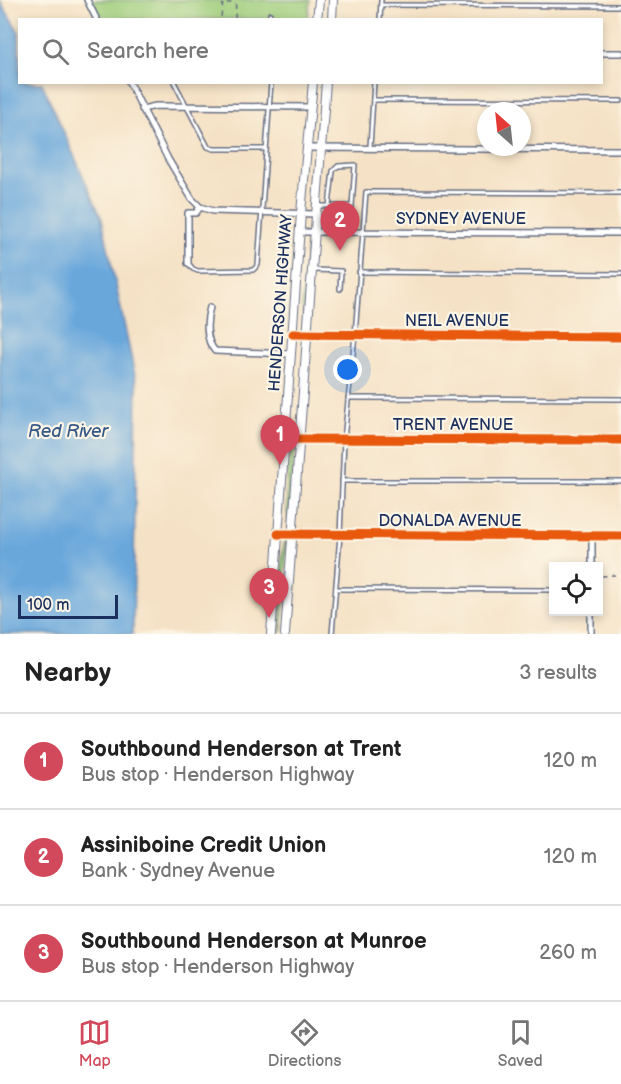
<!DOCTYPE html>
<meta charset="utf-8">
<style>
:root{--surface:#fff;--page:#f6f6f6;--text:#222;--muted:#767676;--line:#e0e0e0;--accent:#d1495b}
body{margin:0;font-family:"Balsamiq Sans",sans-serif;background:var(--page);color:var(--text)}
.controls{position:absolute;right:18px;bottom:18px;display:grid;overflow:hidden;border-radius:0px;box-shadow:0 3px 9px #0003}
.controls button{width:54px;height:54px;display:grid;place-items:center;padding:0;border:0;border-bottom:2px solid var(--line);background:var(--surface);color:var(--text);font:30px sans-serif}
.compass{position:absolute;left:477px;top:102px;width:54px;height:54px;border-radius:50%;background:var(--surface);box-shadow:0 3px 9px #0003;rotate:333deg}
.scale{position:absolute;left:18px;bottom:15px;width:100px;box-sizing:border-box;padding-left:6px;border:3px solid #1b2f5e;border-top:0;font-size:16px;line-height:21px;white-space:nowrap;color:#1b2f5e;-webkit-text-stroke:4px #fcf5e5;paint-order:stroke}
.you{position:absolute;left:348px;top:370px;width:21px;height:21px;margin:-15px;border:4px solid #fff;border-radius:50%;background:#1a73e8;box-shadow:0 0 0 9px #1a73e833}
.badge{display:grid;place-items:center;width:39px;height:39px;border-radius:50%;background:var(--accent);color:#fff;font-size:20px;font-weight:700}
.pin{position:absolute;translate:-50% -50px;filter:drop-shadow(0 2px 3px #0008)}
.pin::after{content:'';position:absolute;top:32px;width:21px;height:18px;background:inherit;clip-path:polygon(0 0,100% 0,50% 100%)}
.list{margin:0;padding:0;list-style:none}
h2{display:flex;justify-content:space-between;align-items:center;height:78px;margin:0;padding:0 24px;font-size:26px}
h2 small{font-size:20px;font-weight:400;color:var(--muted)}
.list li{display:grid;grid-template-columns:39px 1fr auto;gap:18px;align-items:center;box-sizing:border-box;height:96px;padding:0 24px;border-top:2px solid var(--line)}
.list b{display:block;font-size:22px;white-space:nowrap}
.list p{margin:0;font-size:20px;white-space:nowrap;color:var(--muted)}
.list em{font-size:20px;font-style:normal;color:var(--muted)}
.icon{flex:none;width:33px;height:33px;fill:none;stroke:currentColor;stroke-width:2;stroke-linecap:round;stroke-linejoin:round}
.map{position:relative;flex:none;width:621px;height:634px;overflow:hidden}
.search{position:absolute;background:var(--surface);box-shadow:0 3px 9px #0003;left:18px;right:18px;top:18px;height:66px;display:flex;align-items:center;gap:15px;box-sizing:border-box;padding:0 21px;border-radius:0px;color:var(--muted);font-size:22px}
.sheet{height:366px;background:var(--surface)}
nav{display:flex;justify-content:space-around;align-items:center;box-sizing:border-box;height:84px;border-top:2px solid var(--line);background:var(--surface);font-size:16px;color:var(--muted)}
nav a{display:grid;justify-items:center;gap:3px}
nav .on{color:var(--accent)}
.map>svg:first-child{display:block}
.green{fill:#9fce7d;stroke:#5d7e6e;stroke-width:1.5}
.water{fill:#69a7db;stroke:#426b9c;stroke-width:1.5}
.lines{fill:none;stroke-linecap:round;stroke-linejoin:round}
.service-casing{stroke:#676e82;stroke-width:6}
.minor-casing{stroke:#676e82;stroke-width:8}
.secondary-casing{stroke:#676e82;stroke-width:10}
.path{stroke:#676e82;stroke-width:1.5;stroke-dasharray:4.5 4.5;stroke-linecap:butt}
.service{stroke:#fff;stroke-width:3}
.minor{stroke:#fff;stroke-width:5}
.secondary{stroke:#fff;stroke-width:8}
.cycleway-casing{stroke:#fcf5e5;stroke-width:13}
.cycleway{stroke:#e8590c;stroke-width:9}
.labels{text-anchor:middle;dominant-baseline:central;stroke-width:4.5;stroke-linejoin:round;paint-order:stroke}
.street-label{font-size:16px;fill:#1b2f5e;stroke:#fcf5e5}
.water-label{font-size:18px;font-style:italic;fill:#36598a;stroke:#fcf5e5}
</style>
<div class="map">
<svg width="621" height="634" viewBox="0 0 621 634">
<rect width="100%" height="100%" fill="#fcf5e5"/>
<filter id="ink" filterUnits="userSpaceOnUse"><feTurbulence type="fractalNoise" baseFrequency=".0167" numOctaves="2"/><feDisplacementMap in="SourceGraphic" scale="12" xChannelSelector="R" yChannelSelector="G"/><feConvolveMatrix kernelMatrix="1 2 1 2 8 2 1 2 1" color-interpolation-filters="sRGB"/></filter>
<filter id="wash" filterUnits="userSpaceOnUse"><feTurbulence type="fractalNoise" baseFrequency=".008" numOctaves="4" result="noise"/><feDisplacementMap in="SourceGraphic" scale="24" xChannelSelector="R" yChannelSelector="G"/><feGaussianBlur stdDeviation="1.35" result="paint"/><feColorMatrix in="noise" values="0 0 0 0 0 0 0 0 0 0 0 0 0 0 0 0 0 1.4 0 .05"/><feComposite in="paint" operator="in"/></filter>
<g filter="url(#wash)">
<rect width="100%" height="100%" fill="#f5e2c6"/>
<g class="green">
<path d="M90 0H310L308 19H102L98 15Z"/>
<path d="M307 239 308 272 304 325 302 303Z"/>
<path d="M295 444 290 520 289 525C286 509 285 455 295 444Z"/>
<path d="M287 539 282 632H280C281 612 278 553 287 539Z"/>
</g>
<path class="water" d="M0 1 19 32 20 82 42 83 102 219 137 385 133 634H0Z"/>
</g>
<g filter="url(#ink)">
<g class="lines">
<g class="service-casing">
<g id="service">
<path d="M381 5 621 6"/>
<path d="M270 20V14"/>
<path d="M380 20 381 0"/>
<path d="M174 82 208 147 214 149H266"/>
<path d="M373 100 621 101"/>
<path d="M370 147 374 82"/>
<path d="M319 206C330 206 341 206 352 206L355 165 338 166 333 171 329 206"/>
<path d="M316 218 336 219"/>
<path d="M188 263 193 269 198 271 253 270 258 265 271 82"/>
<path d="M314 270 341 271 340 289"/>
<path d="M359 272 621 274"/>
<path d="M348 398 621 399"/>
<path d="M342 481H621"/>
<path d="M336 589 554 590"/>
<path d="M332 634 340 535 344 439 355 335 366 192 621 193"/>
</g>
</g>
<g class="minor-casing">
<g id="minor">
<path d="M87 0 97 20"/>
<path d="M602 53H621"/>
<path d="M129 82 168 159 192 199 200 207 213 211 316 214"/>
<path d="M142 109 156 106 311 107"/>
<path d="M307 148 621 150"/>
<path d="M300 232 621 233"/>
<path d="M188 263V213H196L200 207"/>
<path d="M210 307C206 321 205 340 215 351L291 354"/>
<path d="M293 334 621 337"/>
<path d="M286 439 621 440"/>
<path d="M278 534 621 536"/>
<path d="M592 566V536"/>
<path d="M591 634V612"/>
</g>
</g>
<g class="secondary-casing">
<g id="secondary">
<path d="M317 20 319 0"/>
<path d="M332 20 333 0"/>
<path d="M271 634 301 213 313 82"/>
<path d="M285 634 326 82"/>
</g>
</g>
<g class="path">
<path d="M221 17 223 3H236"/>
<path d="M235 18 236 0"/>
<path d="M602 576 615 575"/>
</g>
<use href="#service" class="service"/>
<use href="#minor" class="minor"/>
<use href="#secondary" class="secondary"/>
<g class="cycleway-casing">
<g id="cycleway">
<path d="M293 334 621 337"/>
<path d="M286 439 621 440"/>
<path d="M278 534 621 536"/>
</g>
</g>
<use href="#cycleway" class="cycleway"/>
</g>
</g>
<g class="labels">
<g class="street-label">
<text x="461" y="219">SYDNEY AVENUE</text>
<text transform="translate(281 303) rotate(-86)">HENDERSON HIGHWAY</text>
<text x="457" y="321">NEIL AVENUE</text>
<text x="453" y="425">TRENT AVENUE</text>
<text x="450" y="521">DONALDA AVENUE</text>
</g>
<g class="water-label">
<text x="68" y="431">Red River</text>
</g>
</g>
</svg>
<div class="controls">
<button><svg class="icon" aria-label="locate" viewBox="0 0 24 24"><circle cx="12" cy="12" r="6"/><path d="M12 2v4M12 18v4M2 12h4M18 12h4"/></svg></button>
</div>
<svg class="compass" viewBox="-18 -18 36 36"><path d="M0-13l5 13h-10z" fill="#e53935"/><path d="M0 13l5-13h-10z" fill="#767676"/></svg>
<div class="scale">100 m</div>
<div class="you"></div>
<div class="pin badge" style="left:280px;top:465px">1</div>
<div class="pin badge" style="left:340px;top:251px">2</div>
<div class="pin badge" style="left:269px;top:618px">3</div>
<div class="search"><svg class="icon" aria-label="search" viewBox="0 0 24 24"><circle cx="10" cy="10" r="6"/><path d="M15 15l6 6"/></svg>Search here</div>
</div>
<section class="sheet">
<h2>Nearby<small>3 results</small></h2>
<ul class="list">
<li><span class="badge">1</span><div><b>Southbound Henderson at Trent</b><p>Bus stop · Henderson Highway</p></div><em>120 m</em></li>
<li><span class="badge">2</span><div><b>Assiniboine Credit Union</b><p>Bank · Sydney Avenue</p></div><em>120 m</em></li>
<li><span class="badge">3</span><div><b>Southbound Henderson at Munroe</b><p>Bus stop · Henderson Highway</p></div><em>260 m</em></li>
</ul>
</section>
<nav>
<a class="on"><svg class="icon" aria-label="map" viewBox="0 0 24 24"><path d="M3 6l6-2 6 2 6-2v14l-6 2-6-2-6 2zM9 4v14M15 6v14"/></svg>Map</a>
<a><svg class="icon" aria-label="directions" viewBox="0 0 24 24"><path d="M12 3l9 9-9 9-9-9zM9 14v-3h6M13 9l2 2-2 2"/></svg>Directions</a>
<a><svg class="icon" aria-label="saved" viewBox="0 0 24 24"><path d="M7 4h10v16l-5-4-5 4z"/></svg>Saved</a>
</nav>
